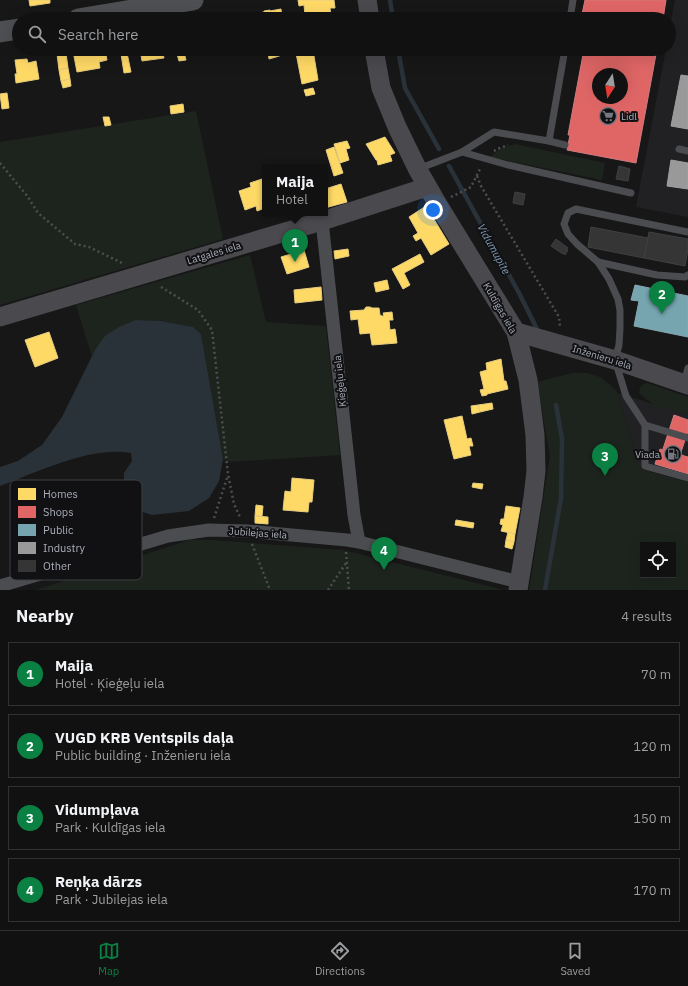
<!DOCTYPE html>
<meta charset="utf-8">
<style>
:root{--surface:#111;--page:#1a1a1a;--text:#f1f3f6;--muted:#9c9d9f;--line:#303131;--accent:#0b8043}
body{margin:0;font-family:"IBM Plex Sans",sans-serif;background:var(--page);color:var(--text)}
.controls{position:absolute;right:12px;bottom:12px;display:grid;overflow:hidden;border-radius:0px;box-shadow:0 4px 16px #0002}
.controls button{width:36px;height:36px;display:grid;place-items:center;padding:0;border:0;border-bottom:1px solid var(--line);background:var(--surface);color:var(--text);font:20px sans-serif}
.compass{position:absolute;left:592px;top:68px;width:36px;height:36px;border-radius:50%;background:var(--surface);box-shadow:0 4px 16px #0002;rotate:192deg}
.you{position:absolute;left:433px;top:210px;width:14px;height:14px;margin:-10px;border:3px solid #fff;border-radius:50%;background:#1a73e8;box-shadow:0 0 0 6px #1a73e833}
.badge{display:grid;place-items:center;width:26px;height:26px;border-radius:50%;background:var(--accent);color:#fff;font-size:13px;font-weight:700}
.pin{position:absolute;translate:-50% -33px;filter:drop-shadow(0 1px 2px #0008)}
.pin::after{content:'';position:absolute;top:21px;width:14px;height:12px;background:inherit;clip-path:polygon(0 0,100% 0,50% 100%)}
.popup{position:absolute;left:262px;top:164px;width:66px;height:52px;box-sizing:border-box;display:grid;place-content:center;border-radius:0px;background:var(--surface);filter:drop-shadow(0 1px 3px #0005);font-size:13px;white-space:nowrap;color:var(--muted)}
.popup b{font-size:15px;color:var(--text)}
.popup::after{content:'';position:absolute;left:50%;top:100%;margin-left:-8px;border:8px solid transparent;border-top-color:var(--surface)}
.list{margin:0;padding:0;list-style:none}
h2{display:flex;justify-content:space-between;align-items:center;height:52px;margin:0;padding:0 16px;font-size:17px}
h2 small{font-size:13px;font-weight:400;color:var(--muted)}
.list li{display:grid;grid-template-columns:26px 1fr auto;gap:12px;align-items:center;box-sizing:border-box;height:64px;margin:0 8px 8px;padding:0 8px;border:1px solid var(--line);border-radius:0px}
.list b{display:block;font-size:15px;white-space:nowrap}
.list p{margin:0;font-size:13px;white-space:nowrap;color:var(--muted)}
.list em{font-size:13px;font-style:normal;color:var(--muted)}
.icon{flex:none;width:22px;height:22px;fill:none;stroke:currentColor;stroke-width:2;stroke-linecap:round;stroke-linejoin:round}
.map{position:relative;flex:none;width:688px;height:590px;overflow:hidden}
.search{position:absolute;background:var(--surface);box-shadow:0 4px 16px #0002;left:12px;right:12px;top:12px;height:44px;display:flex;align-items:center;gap:10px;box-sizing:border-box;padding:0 14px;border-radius:22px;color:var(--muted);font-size:15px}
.sheet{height:340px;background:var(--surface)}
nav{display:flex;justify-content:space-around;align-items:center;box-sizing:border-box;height:56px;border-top:1px solid var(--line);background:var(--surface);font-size:11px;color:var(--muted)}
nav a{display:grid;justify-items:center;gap:2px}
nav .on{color:var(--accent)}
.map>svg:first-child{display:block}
.built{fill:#212123}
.green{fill:#1d241e;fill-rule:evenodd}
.water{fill:#2a3239}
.homes{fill:#ffd966;stroke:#e5cc7f}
.shops{fill:#e06666;stroke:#cf7b7f;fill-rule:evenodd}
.public{fill:#76a5af;stroke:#85a7b2}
.industry{fill:#999;stroke:#9e9fa2}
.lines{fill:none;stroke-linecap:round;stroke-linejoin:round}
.stream{stroke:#2a3239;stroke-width:4.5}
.building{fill:#353536;stroke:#3f4043}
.path{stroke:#4d4e52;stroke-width:2.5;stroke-dasharray:2 3;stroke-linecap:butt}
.lane{stroke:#4b4c50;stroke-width:7}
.street{stroke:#4b4c50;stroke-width:13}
.secondary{stroke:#4a4a4e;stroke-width:19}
.primary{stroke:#4d4f52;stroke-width:21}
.labels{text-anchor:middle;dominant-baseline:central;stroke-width:4;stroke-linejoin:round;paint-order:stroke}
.poi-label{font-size:10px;fill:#a8adb8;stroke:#111113;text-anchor:start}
.street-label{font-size:10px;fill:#a8adb8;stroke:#111113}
.water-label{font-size:11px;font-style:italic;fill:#7f9bb3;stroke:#111113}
.key{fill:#111113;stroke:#3e4045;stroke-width:1}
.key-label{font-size:11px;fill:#a8adb8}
</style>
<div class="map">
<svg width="688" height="590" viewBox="0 0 688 590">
<rect width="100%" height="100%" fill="#171717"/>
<g class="built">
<path d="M675 0H688V217L636 207 666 49H669V31Z"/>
<path d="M618 393 688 415V482L640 469Z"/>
</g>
<g class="green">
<path d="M196 111 223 239 0 305V142Z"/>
<path d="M515 144 605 163 602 180 490 157 501 148Z"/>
<path d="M250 255 266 322 326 326 340 455 230 462 223 459 201 334 193 327 161 321 136 320 95 350 92 357 76 305Z"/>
<path d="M572 373H587L600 377 609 384 618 393 640 469 688 482V590H529L550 456 537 382ZM643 545H673V575H643Z"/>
<path d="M647 383 688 397V415L654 405 639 393C640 387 641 385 647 383Z"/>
<path d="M189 540H212L343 550 504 590H36Z"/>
</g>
<path class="water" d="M136 320 161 321 193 327 201 334 223 459 219 481 209 498 189 511 152 515 139 511 131 502 124 480V473L132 461 131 453C90 446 38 472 0 486V467L18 461 42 445 62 417 95 350 105 336 119 327Z"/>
<g class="homes">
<path d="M29 0H50V3L30 6Z"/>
<path d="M298 0H334L335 8H330L331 16 307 19 306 15H305L304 5 299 6Z"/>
<path d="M281 9 282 19H255L254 14 264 12V11L270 10V11Z"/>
<path d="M87 49H105L107 60 99 62 100 68 77 72 73 51Z"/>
<path d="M140 49H162L164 58 142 61Z"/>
<path d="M281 49H287L288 53 276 57 274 51Z"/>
<path d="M313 50 318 80 302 84 296 53Z"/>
<path d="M274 51 276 57 269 59 268 52Z"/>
<path d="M184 52 186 60 179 61 177 54Z"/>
<path d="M66 53 68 68 59 70 57 54Z"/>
<path d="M127 53 131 72 124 73 121 54Z"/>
<path d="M27 59 28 63 36 61 39 79 16 83 15 74H17L15 60Z"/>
<path d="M68 68 70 79 61 81 59 70Z"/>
<path d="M70 79 71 86 63 88 61 81Z"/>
<path d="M313 88 315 94 306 96 304 90Z"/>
<path d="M7 93 9 108 2 109 0 94Z"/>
<path d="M183 104 184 112 171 114 170 106Z"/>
<path d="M103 117H109L111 125 105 126Z"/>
<path d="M385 137 395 153 390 155 392 161 378 165 377 160H376L366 144Z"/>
<path d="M347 141 350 148 346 149 349 160 340 163 334 144Z"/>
<path d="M334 147 343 173 334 176 326 150Z"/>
<path d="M265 178V208L257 211 256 206 245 210 239 191 251 187 250 183Z"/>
<path d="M341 184 347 202 325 208V189Z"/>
<path d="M426 206 449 244 431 255 421 238 416 241 413 236 418 233 409 217Z"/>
<path d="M348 249 349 256 335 259 334 251Z"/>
<path d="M304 250 309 267 287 274 281 257Z"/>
<path d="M420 254 424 262 404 273 410 285 403 289 392 269Z"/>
<path d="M387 280 389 289 376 292 374 283Z"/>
<path d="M321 287 322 300 295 303 294 290Z"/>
<path d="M366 307H370L372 308H379L380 315 382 316H384L383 313 392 312 393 320H389L390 330 395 329 397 343 372 345 370 333 360 334 358 319 351 320 350 311 364 310Z"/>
<path d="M49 332 58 358 35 367 25 340Z"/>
<path d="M501 359 504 381H506L508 389 487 394V395L482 396 480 390 484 389 480 372 487 370 486 363Z"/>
<path d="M492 403 493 409 480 412 478 405Z"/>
<path d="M478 405 480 412 472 414 471 406Z"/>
<path d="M462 416 467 439 471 438 473 446H469L471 455 454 459 444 420Z"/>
<path d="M292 478 314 480 312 502H309L308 512 283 510 285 491 291 492Z"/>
<path d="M473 483 483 484 482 489 472 487Z"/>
<path d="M256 505 263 506 262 516H255Z"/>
<path d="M506 506 520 508 515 534 501 531 503 525 500 524 501 519H504Z"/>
<path d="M255 516 268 517V524L255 523Z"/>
<path d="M456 520 474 523 473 528 455 525Z"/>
<path d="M23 529 26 542 16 545 13 531Z"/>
<path d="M508 532 515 534 514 542 506 540Z"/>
<path d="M48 537 50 544 55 543 61 561 35 569 32 562 28 548 31 547 32 550 41 547 39 540Z"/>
<path d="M506 540 514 542 512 549 505 547Z"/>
<path d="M32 562 36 571 17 576 14 568Z"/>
</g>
<g class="shops">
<path d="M585 0H666L663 19H581Z"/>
<path d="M584 49H657L636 163 567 150 570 135H568ZM598 74H622V98H598Z"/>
<path d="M674 415 688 420V431L680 455 663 449Z"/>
<path d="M660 449 688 457V474L655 464Z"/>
</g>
<path class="public" d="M635 285 688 296V337L634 326 639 301 631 300Z"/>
<g class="industry">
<path d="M681 75 688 76V129L671 126Z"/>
<path d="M671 160 688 163V189L667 186Z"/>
</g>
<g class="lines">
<g class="stream">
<path d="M390 0 393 19"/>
<path d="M398 49 405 88 439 149"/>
<path d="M449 166 519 293 539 333"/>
<path d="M545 590 561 498 562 439 556 405"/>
</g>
</g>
<g class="building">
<path d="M619 166 630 169 628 181 616 179Z"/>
<path d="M515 192 525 194 523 205 513 203Z"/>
<path d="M591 227 648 238 644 258 588 247Z"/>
<path d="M649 232 688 239V250L685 266 644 258Z"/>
<path d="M556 239 568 248 566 249 568 250 565 255 564 253 563 254 551 246Z"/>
</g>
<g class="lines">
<g class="path">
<path d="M494 151 497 149 508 145"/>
<path d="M0 163 28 197 38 213 75 244 89 247 122 263"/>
<path d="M477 176 481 186 559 317 560 327"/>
<path d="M451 197 471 187 481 167"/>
<path d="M161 287 198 310 212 330 228 474 234 504 240 517"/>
<path d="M214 518 228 475"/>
<path d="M252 544 270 590"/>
<path d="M346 552 349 590"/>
<path d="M328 590 346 563"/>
</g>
<g class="lane">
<path d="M570 19 573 0"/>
<path d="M549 141 565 145"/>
<path d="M679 149 688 151"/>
<path d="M462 152 508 165 631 193"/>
<path d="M418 169 462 152 494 132 549 141 565 49"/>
<path d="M688 232 576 209 568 213 564 224 568 234 577 244 598 262 609 279 618 299 620 310V328L619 345 615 360 626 396 645 425V466L688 478"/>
<path d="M598 262 657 275 685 277 688 275"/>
<path d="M684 383 688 368"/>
<path d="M645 425 688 438"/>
</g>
<g class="street">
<path d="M322 221 354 515 359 542"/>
<path d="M0 586 168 536 209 530 247 531 347 540 359 542 519 582"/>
</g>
<g class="secondary">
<path d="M367 0 370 19"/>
<path d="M374 49 381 88 397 127 418 170 437 203 516 332 528 380 535 435 536 471 533 497 518 590"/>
<path d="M0 317 322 221 427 187"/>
<path d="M516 332 615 360 688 385"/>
</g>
<g class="primary">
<path d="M78 19 193 0"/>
<path d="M0 32 19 29"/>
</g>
</g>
<defs>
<g id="supermarket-ring" transform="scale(0.9)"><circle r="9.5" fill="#111113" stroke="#757880" stroke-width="1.5"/><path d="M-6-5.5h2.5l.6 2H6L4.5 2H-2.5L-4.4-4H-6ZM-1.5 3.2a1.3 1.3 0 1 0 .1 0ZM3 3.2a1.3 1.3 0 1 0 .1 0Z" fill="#757880"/></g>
<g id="fuel-ring" transform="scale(0.9)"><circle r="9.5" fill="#111113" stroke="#757880" stroke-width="1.5"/><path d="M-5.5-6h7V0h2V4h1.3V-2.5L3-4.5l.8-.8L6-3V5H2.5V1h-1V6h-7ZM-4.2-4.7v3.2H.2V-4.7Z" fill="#757880"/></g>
</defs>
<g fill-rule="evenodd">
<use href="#supermarket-ring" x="608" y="116"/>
<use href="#fuel-ring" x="673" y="454"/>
</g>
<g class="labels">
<g class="poi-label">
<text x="621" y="116">Lidl</text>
<text x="660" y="454" text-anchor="end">Viada</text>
</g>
<g class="street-label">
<text transform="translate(214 253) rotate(-17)">Latgales iela</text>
<text transform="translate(500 308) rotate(60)">Kuldīgas iela</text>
<text transform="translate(602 357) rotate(17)">Inženieru iela</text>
<text transform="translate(340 381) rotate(-96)">Ķieģeļu iela</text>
<text transform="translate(258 533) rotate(4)">Jubilejas iela</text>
</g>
<g class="water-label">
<text transform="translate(494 249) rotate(61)">Vidumupīte</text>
</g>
</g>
<rect x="10" y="480" width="132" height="100" rx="6" class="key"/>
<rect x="18" y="488" width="18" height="12" fill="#ffd966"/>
<rect x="18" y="506" width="18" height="12" fill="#e06666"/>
<rect x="18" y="524" width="18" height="12" fill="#76a5af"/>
<rect x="18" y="542" width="18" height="12" fill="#999"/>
<rect x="18" y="560" width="18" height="12" fill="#353536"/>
<g class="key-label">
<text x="43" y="498">Homes</text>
<text x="43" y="516">Shops</text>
<text x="43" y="534">Public</text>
<text x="43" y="552">Industry</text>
<text x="43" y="570">Other</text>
</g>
</svg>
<div class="controls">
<button><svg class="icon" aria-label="locate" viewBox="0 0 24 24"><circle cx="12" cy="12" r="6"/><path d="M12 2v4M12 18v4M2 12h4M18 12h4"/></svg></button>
</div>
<svg class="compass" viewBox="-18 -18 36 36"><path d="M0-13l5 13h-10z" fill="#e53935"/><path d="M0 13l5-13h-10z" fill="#9c9d9f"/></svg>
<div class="you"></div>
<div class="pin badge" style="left:295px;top:262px">1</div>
<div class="popup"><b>Maija</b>Hotel</div>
<div class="pin badge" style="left:662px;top:314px">2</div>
<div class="pin badge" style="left:605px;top:476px">3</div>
<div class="pin badge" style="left:384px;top:570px">4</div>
<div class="search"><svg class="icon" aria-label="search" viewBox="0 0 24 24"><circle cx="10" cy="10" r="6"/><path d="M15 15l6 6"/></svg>Search here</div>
</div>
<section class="sheet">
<h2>Nearby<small>4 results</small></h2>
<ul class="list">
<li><span class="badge">1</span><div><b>Maija</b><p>Hotel · Ķieģeļu iela</p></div><em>70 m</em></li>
<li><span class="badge">2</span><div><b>VUGD KRB Ventspils daļa</b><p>Public building · Inženieru iela</p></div><em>120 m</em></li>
<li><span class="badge">3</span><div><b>Vidumpļava</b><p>Park · Kuldīgas iela</p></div><em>150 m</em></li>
<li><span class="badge">4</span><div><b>Reņķa dārzs</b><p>Park · Jubilejas iela</p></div><em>170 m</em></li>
</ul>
</section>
<nav>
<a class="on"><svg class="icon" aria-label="map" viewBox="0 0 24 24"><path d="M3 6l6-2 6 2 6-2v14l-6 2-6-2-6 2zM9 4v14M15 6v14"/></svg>Map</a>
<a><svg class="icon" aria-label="directions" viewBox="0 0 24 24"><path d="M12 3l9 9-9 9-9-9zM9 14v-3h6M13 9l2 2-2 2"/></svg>Directions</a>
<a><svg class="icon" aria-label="saved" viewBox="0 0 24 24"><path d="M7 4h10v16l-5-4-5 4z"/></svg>Saved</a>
</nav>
